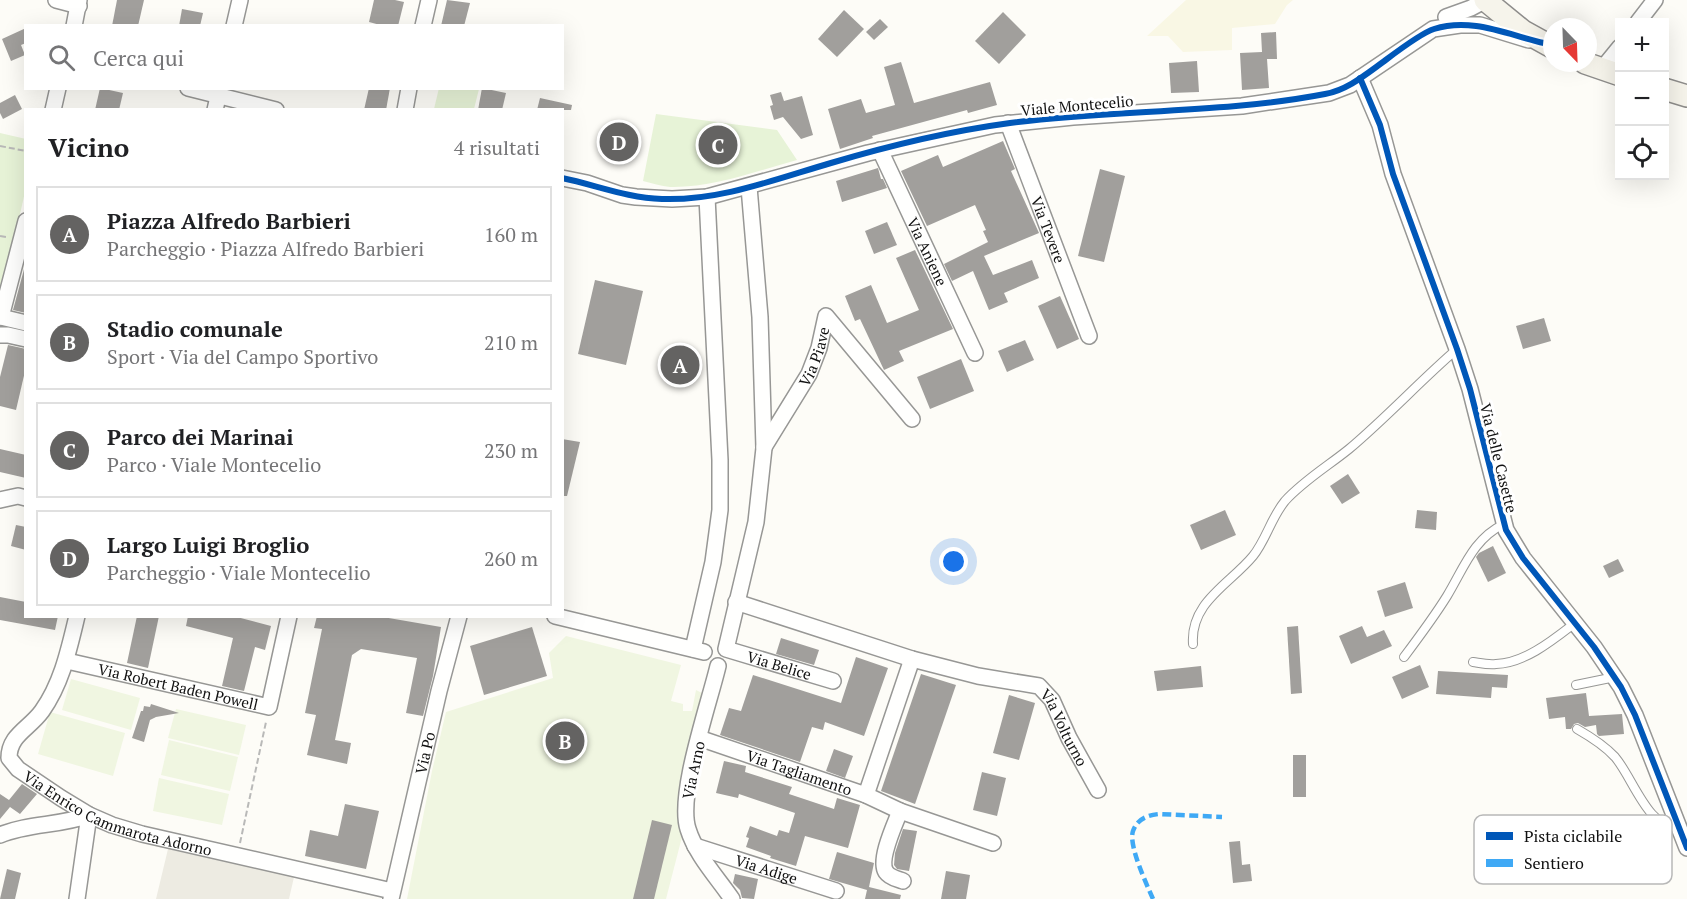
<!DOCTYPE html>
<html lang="it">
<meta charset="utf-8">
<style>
:root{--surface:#fff;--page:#f6f6f6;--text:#202124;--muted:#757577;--line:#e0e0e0;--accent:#646362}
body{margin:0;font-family:"PT Serif",serif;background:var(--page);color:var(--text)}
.controls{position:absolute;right:18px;top:18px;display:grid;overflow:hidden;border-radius:0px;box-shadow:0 6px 24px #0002}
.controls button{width:54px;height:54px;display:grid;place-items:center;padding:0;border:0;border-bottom:2px solid var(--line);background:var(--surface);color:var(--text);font:30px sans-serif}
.compass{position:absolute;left:1543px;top:18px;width:54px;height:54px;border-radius:50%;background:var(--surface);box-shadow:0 6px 24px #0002;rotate:157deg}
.you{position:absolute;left:954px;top:562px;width:21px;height:21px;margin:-15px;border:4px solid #fff;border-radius:50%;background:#1a73e8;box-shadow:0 0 0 9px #1a73e833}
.badge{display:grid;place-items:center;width:39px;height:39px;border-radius:50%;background:var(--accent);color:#fff;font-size:20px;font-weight:700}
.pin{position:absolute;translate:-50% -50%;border:3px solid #fff;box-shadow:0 2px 6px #0006}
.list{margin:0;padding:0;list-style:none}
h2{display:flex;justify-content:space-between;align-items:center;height:78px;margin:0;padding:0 24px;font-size:26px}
h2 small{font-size:20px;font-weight:400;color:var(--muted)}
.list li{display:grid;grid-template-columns:39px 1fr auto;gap:18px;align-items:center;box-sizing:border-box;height:96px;margin:0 12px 12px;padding:0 12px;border:2px solid var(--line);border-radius:0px}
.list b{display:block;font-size:22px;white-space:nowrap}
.list p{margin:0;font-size:20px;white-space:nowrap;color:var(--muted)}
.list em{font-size:20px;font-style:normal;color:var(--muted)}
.icon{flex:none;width:33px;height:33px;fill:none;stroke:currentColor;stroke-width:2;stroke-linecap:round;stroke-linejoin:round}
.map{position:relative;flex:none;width:1687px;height:899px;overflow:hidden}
.search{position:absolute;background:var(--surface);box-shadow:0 6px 24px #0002;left:24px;top:24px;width:540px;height:66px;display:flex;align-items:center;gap:15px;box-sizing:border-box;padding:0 21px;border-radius:0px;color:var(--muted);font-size:22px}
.panel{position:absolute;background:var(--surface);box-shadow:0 6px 24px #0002;left:24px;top:108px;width:540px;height:510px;border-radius:0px}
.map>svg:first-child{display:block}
.farmland{fill:#f9f7e4}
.green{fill:#e7f3d7}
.pitch{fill:#f0f6e1}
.plaza{fill:#edebe2}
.building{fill:#a19f9c}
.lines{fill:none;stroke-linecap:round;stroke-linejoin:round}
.service-casing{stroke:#979795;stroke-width:10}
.minor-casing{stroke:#979795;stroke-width:18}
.secondary-casing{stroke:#8e8d8b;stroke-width:24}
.path{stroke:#b9b9b8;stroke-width:2;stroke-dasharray:6 3;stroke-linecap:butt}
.service{stroke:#fffffe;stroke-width:8}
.minor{stroke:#fffffe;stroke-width:15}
.secondary{stroke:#f6f4eb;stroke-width:21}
.quiet{stroke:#3fa9f5;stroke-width:4.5;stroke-dasharray:9 4.5;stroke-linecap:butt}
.cycleway-casing{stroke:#fff;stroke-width:10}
.cycleway{stroke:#0057b8;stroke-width:6}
.labels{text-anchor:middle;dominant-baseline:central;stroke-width:6;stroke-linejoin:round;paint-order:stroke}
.street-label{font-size:15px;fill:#111;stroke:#fff}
.key{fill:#fff;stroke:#b8b8b8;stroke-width:1.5}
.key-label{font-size:16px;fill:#111}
</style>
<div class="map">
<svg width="1687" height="899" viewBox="0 0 1687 899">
<rect width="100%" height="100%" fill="#fdfcf7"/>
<path class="farmland" d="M1186 0H1293L1287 5 1275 24 1232 28V50L1183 52 1168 36H1147Z"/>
<g class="green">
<path d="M439 88 479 89 474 109H434Z"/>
<path d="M656 114 777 130 797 160C756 171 713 188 670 187 661 186 652 183 643 181Z"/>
<path d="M0 133 26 139 25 192 3 289 0 288Z"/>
</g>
<g class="pitch">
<path d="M566 636 681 665 671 701 683 704V711H692L696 690 702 693 677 814 683 833 666 899H407L432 771 446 712 553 678 549 653Z"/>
<path d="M71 679 140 698 131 730 62 710Z"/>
<path d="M176 709 246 725 239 755 168 738Z"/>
<path d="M50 712 125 733 113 776 38 754Z"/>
<path d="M169 740 238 757 230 791 161 775Z"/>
<path d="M159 778 229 794 222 825 153 811Z"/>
</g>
<path class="plaza" d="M168 849 294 877 289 899H156Z"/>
<g class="building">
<path d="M117 0H144L138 26H112Z"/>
<path d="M374 0H395L404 2 398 26H384L369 22Z"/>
<path d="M447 0 470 3 464 26H441Z"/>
<path d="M182 9 203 13 200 26H179Z"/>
<path d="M844 10 864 29 837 57 818 39Z"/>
<path d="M1003 12 1026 35 999 64 975 41Z"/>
<path d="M880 19 888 27 874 40 866 32Z"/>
<path d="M26 28V43L21 45 25 55 11 61 2 39Z"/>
<path d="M1276 32 1277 59H1267L1269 88 1242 90 1240 53 1262 52 1261 33Z"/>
<path d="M1197 61 1199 92 1171 93 1169 63Z"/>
<path d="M901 62 914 103 990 82 997 105 968 113 967 110 872 136 873 138 840 149 828 109 861 99 866 113 895 105 884 67Z"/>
<path d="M100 88 123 93 119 110H95Z"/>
<path d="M369 88H390L386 110H364Z"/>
<path d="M482 88 506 93 502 110H478Z"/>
<path d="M781 92 784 101 802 96 813 135 801 139 783 117 774 120 770 106 773 105 770 95Z"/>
<path d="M15 95 22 109 3 119 0 113V103Z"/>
<path d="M540 98 572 105 571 110H537Z"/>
<path d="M1003 141 1015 169 1011 171 1039 233 984 256 993 275 1032 260 1039 278 1004 293 1008 302 989 310 973 271 952 281 944 264 988 242 983 231 986 230 975 205 927 226 901 171 938 155 943 167Z"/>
<path d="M878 168 881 179H883L887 188 842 202 836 181Z"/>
<path d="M1100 169 1125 176 1104 262 1078 256Z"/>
<path d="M887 222 897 245 874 254 865 231Z"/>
<path d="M915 250 953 329 899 351 904 361 884 370 860 319 855 321 845 296 871 285 887 323 919 310 896 258Z"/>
<path d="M26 262V313L13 310Z"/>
<path d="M595 280 643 291 626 365 578 354Z"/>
<path d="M1060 296 1079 339 1057 349 1038 306Z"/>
<path d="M1544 318 1551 341 1523 349 1516 326Z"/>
<path d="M1025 340 1034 360 1007 372 998 351Z"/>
<path d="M8 345 26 349V367L16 410 0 406V377Z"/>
<path d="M961 359 974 391 930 409 917 377Z"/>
<path d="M562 439 580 442 567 496H562Z"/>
<path d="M0 449 26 455V478L0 472Z"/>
<path d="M1348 474 1360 493 1342 504 1330 486Z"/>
<path d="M1225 510 1236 535 1201 550 1190 525Z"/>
<path d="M1417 510 1437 512 1436 530 1415 528Z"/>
<path d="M16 525 26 527V550L11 546Z"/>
<path d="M1493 546 1506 573 1488 582 1476 557 1479 553Z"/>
<path d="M1618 559 1624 571 1609 578 1603 566Z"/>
<path d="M1405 582 1413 608 1385 617 1377 591Z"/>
<path d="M0 597 26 602V616H58L55 630 0 620Z"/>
<path d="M137 616H159L148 668 127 663Z"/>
<path d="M188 616H233L271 626 265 650 255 647 244 691 222 686 233 638 186 626Z"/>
<path d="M317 616H377L441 627 433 676 423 716 406 713 417 658 361 649 352 655 335 740 351 743 347 764 307 755 316 715 305 713 322 629 314 628Z"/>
<path d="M1298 626 1302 693 1291 694 1287 627Z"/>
<path d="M1362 626 1367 637 1384 630 1392 646 1351 664 1339 636Z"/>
<path d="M532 627 547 676 484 695 470 646Z"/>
<path d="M781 638 819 650 814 665 776 654Z"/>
<path d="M856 657 888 668 864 736 825 722 823 730 812 727 800 762 720 735 729 708 741 711 753 675 841 703Z"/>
<path d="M1420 665 1429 687 1402 699 1392 677Z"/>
<path d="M1201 666 1203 687 1157 691 1154 671Z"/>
<path d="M1438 671 1508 675 1507 688 1492 687 1491 698 1436 694Z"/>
<path d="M921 674 956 685 915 804 881 791Z"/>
<path d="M1586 693 1589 716 1622 714 1624 734 1599 736 1597 734 1596 725 1585 727 1578 723 1574 724 1571 729H1566L1565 717 1549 719 1546 698Z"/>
<path d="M1009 695 1035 703 1019 760 993 753Z"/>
<path d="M151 704 179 713 156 717 150 720 144 742 132 738 141 711H143L144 706 150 707Z"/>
<path d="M834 749 853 756 845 778 826 771Z"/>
<rect x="1293" y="755" width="13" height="42"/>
<path d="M724 761 746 766 745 772 792 787 789 794 834 809 837 798 860 805 848 848 805 836 796 866 770 858 771 856 746 847 749 838 746 837 750 826 777 836 779 830 789 833 795 813 739 794 738 798 716 793Z"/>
<path d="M982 772 1006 778 997 816 973 810Z"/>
<path d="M22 784 37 794 20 814 10 807 0 819V794L9 800Z"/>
<path d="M345 804 379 811 366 869 305 856 310 830 338 836Z"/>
<path d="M652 820 672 825 654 899H633Z"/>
<path d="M903 829 917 831 909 871 897 869 894 865 895 853Z"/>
<path d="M1240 841 1242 865 1250 864 1252 881 1233 883 1229 842Z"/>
<path d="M837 852 874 863 869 887 901 895 900 899H865L867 890 829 879Z"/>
<path d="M7 869 21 873 15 899H0Z"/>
<path d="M946 871 970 875 966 899H941Z"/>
<path d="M735 874 758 879 754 899 742 898 740 890 733 883Z"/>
</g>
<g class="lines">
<g class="service-casing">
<g id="service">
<path d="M1193 644C1190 602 1230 584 1253 556 1266 540 1271 518 1285 501 1303 481 1328 466 1349 449 1387 417 1420 381 1457 349"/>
<path d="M1404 657C1419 637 1434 617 1447 596 1464 568 1473 539 1504 524"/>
<path d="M1473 662C1480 663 1488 665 1496 664 1525 663 1553 640 1575 623"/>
<path d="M1576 685 1615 677"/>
<path d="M1577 729C1591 737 1604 745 1615 757 1633 778 1648 829 1678 827"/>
</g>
</g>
<g class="minor-casing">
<g id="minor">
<path d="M56 0 79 6"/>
<path d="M1446 17 1471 8 1486 0"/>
<path d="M1638 22 1655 0"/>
<path d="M74 26 79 0"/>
<path d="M234 26 240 0"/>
<path d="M423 26 429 0"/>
<path d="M1602 69 1620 47"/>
<path d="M1360 78 1380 125 1393 174 1457 349 1470 389 1506 530 1523 558 1594 647 1621 687 1635 715 1687 848"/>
<path d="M188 88 276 110"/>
<path d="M53 110 58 88"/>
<path d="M215 110 220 88"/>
<path d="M405 110 409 88"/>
<path id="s1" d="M1008 123 1089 336"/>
<path id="s2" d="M880 150 975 353"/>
<path d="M562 178 587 183 622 195 636 197 672 199 707 197 868 153 995 125 1073 117 1242 106 1329 93 1350 85 1433 29 1460 25H1480L1529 40"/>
<path id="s3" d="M749 187 760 317 764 448 756 522 726 649 833 681"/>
<path d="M1 317 26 221"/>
<path d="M1 317 26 323"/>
<path d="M0 335H8L26 339"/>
<path id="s4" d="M764 447 809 374 819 348 826 316 912 419"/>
<path d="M0 500 18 496 26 498"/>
<path id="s5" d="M736 602 912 659 978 676 1039 686 1052 700 1069 738 1098 790"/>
<path id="s6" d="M77 616C69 649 62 683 42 711 29 729 9 735 9 758L18 769 61 798 89 815 112 825 142 834 392 891"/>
<path d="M555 616 704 652"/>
<path d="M693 649 713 562 720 510V460L707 197"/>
<path id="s7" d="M67 661 269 707 289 616"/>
<path d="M718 666C709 704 677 795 688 829 696 855 717 877 732 899"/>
<path id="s8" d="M699 738 866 795 900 811 993 843"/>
<path d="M866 795 912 659"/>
<path d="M900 811C895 824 878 860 886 872 890 878 898 879 903 881"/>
<path d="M0 835C29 823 60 826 89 815L77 899"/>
<path id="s9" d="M695 846 836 891"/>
<path id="s10" d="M391 899 439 691 459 616"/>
</g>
</g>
<g class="secondary-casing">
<g id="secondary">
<path d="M1485 0 1523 31 1552 47"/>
<path d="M1585 63 1620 75"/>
<path d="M1664 89 1687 96"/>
</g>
</g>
<g class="path">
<path d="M0 146 26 151"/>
<path d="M0 236 6 237"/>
<path d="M240 843 266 722"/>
</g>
<use href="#service" class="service"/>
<use href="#minor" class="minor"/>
<use href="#secondary" class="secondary"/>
<path class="quiet" d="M1153 899C1147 885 1128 845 1133 831 1137 819 1148 815 1159 814L1222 817"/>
<g class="cycleway-casing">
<g id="cycleway">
<path d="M1360 78 1380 125 1393 174 1457 349 1470 389 1506 530 1523 558 1594 647 1621 687 1635 715 1687 848"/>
<path d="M562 178C596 185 627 198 662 199 720 201 776 179 831 163 888 146 951 131 1010 123 1115 109 1221 114 1325 94 1347 90 1365 75 1383 62 1395 53 1421 33 1434 29 1472 17 1508 35 1544 43"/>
</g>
</g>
<use href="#cycleway" class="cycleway"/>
</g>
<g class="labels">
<g class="street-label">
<text transform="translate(1077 105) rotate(-5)">Viale Montecelio</text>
<text stroke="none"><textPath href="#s1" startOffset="114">Via Tevere</textPath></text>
<text stroke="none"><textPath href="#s2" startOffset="112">Via Aniene</textPath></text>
<text stroke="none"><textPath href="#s4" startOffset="104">Via Piave</textPath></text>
<text transform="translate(1499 458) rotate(76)">Via delle Casette</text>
<text stroke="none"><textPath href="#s3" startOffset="522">Via Belice</textPath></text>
<text stroke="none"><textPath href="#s7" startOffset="114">Via Robert Baden Powell</textPath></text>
<text stroke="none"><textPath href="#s5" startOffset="364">Via Volturno</textPath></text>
<text stroke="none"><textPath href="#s10" startOffset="150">Via Po</textPath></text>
<text transform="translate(693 770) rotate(-78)">Via Arno</text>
<text stroke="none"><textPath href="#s8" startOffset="106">Via Tagliamento</textPath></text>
<text stroke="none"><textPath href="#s6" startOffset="286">Via Enrico Cammarota Adorno</textPath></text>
<text stroke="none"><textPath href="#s9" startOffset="75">Via Adige</textPath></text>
</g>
</g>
<rect x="1474" y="815" width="198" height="69" rx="9" class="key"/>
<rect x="1486" y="832" width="27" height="8" fill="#0057b8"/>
<rect x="1486" y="859" width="27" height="8" fill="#3fa9f5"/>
<g class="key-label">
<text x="1524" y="842">Pista ciclabile</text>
<text x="1524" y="869">Sentiero</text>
</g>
</svg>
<div class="controls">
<button>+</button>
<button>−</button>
<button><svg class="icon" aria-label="locate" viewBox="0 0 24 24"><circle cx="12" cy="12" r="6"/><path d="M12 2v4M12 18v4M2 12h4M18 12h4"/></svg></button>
</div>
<svg class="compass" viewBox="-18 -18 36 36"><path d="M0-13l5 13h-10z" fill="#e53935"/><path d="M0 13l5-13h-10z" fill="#757577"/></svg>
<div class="you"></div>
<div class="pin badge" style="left:680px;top:365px">A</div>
<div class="pin badge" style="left:565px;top:741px">B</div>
<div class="pin badge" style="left:718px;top:145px">C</div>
<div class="pin badge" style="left:619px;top:142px">D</div>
<div class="search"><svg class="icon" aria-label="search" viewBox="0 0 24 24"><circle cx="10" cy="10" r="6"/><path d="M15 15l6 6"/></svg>Cerca qui</div>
<section class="panel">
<h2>Vicino<small>4 risultati</small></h2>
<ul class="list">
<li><span class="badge">A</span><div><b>Piazza Alfredo Barbieri</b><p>Parcheggio · Piazza Alfredo Barbieri</p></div><em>160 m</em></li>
<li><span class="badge">B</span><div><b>Stadio comunale</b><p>Sport · Via del Campo Sportivo</p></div><em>210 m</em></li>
<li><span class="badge">C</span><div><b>Parco dei Marinai</b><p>Parco · Viale Montecelio</p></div><em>230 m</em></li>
<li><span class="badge">D</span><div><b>Largo Luigi Broglio</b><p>Parcheggio · Viale Montecelio</p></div><em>260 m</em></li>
</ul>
</section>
</div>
